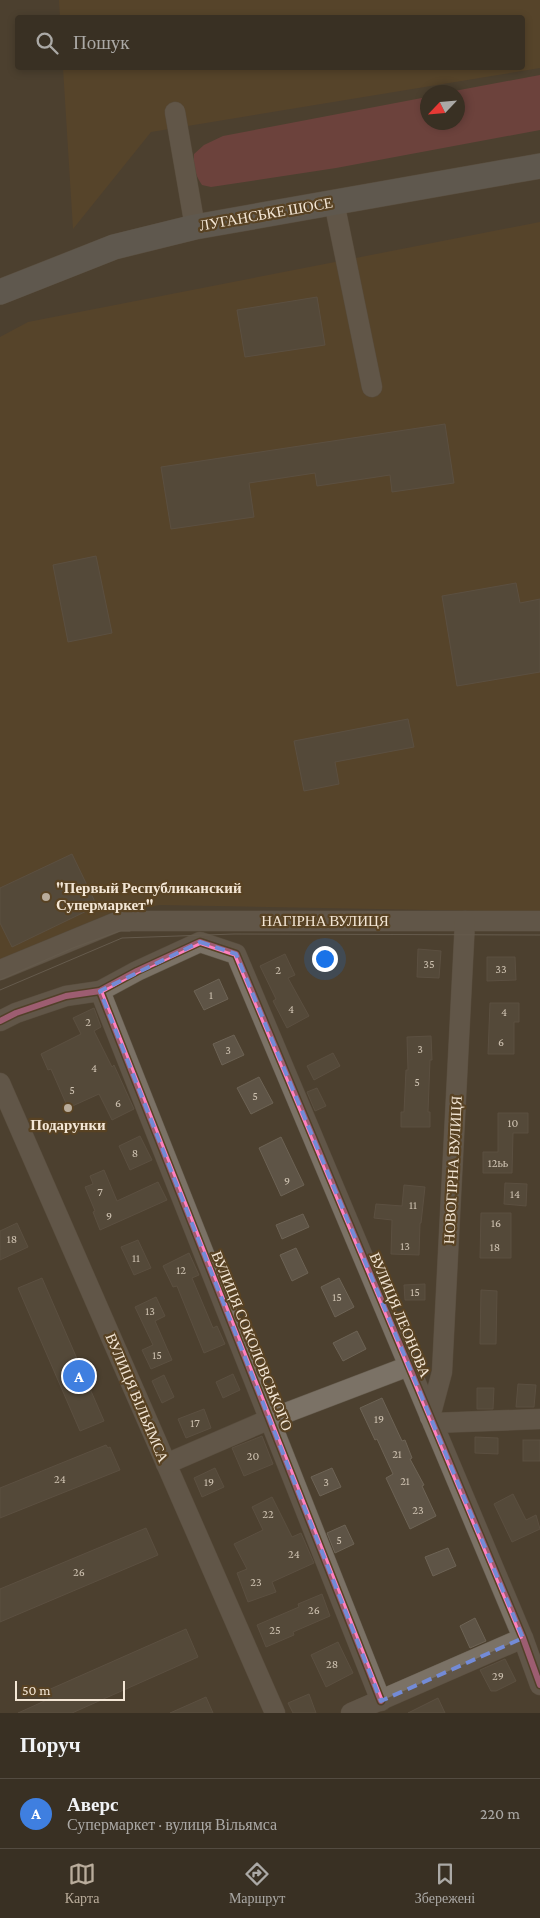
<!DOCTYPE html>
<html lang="uk">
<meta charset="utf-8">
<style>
:root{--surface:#393023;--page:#443c30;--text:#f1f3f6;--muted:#aba9a6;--line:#534b41;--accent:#b9ac9b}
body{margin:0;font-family:"Crimson Pro",serif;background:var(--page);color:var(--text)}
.compass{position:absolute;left:420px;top:85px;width:45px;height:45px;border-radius:50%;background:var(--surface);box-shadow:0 2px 8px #0003;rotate:244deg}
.scale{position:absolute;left:15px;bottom:12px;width:110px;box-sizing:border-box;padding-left:5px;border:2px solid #f3e6d5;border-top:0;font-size:14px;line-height:18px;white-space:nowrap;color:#f3e6d5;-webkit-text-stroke:4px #584223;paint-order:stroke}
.you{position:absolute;left:324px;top:958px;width:18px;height:18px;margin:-12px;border:4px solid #fff;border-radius:50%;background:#1a73e8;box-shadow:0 0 0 8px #1a73e833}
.badge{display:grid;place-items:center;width:32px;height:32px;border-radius:50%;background:var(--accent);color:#fff;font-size:16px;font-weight:700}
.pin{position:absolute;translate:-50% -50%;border:2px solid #fff;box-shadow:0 1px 5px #0006}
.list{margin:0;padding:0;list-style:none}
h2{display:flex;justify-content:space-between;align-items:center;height:65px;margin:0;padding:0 20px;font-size:21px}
h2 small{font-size:16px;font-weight:400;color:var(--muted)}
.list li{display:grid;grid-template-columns:32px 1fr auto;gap:15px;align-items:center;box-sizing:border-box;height:70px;padding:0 20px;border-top:1px solid var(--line)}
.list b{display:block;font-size:19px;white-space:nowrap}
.list p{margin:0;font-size:16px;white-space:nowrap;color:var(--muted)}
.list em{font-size:16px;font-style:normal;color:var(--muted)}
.icon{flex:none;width:28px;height:28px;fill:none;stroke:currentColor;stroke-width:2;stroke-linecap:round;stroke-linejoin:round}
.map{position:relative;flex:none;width:540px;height:1713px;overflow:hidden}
.search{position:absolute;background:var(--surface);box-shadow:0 2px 8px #0003;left:15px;right:15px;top:15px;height:55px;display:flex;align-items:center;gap:12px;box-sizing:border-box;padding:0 18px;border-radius:5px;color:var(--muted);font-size:19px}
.sheet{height:135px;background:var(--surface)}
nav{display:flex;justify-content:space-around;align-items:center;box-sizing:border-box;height:70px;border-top:1px solid var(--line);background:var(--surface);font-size:14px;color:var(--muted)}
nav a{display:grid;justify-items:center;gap:2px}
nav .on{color:var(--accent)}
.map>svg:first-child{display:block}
.built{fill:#624925}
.green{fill:#92464c}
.building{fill:#5e5446;stroke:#6d6355}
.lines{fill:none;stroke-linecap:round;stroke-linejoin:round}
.minor-casing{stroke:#665c4e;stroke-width:21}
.major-casing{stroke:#665c4e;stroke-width:26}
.minor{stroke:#7b7266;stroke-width:20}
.major{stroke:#767673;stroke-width:25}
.tram{stroke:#837c70;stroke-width:1}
.cycleway-casing{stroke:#584223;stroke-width:9}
.cycleway{stroke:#ff80c0;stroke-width:6}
.marked{fill:none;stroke:#738bd7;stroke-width:4;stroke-dasharray:10 6;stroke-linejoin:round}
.poi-dot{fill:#b9ac9b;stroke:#584223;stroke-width:2}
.labels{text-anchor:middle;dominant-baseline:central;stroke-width:4.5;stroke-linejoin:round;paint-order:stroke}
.number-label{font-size:12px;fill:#cec2b1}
.street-label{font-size:15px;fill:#f3e6d5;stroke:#584223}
.poi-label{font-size:15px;font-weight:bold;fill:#f3e6d5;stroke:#584223;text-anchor:start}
</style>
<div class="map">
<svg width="540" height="1713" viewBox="0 0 540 1713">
<rect width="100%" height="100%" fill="#4c402f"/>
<g class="built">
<path d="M59 0H540V68L151 132 73 229 63 68H522V18H60Z"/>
<path d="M540 222V912L160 905 111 913 0 960V337L28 322Z"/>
</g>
<path class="green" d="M540 75V130L336 168 211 187 202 185C195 175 193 167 194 154L204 145 223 136 427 97 428 122H458V92H449Z"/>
<g class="building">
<path d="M317 297 325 345 245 357 237 310Z"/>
<path d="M445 424 454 483 392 492 390 475 317 486 315 473 249 483 254 517 171 529 161 467Z"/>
<path d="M96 556 112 633 68 642 53 565Z"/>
<path d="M516 583 520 603 540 599V672L457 686 442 596Z"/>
<path d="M408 719 414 747 335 762 339 784 304 791 294 741Z"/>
<path d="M72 854 97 906 12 947 0 923V888Z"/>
<path d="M418 949 441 951 439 978 417 977Z"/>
<path d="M285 954 295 975 288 978 309 1016 287 1028 273 1001 276 999 260 966Z"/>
<path d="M487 957H515L516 980 487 981Z"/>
<path d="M219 979 228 999 204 1010 194 991Z"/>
<path d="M490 1003H519V1022H514V1054H488Z"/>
<path d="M94 1008 101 1027 94 1031 112 1067 114 1065 134 1109 112 1120 99 1094 68 1108 51 1069 48 1070 41 1054 81 1034 73 1018Z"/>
<path d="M234 1035 244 1055 222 1065 213 1044Z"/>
<path d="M431 1036 432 1060H430L428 1112H430V1127H401V1112H404L406 1070H408L407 1037Z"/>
<path d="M333 1053 340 1066 314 1080 307 1066Z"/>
<path d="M259 1077 273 1103 251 1114 237 1088Z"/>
<path d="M317 1088 326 1106 315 1111 307 1092Z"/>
<path d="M498 1113H528V1133H513L512 1173H483V1152H498Z"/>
<path d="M140 1136 152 1160 130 1170 119 1146Z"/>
<path d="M281 1137 304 1185 281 1196 259 1148Z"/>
<path d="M104 1170 117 1201 158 1182 167 1200 100 1230 93 1212 95 1211 85 1187 93 1184 90 1176Z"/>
<path d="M505 1183 527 1184 526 1206 504 1204Z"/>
<path d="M404 1185 425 1187 421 1223H420L419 1255 391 1254 392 1220 374 1218 376 1204 402 1206Z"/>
<path d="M481 1213H511V1258H480Z"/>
<path d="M303 1214 309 1227 282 1239 276 1225Z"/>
<path d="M17 1223 28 1247 0 1260V1231Z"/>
<path d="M138 1240 151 1268 134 1275 121 1247Z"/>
<path d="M296 1248 308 1273 292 1281 280 1255Z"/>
<path d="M189 1253 199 1275 192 1278 213 1328 217 1326 225 1344 204 1353 177 1286 173 1287 163 1266Z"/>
<path d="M42 1278 104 1421 80 1431 18 1288Z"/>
<path d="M339 1278 354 1307 335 1317 321 1287Z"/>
<path d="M425 1284V1300H405L404 1285Z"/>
<path d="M481 1290 497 1291 496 1344H480Z"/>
<path d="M156 1297 165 1316 155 1321 172 1360 151 1369 142 1350 153 1345 135 1307Z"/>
<path d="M357 1331 366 1349 343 1361 333 1343Z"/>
<path d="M233 1374 240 1390 223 1398 216 1382Z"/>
<path d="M164 1375 174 1397 162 1403 152 1381Z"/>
<path d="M518 1384 536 1385 534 1407H516Z"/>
<path d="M477 1388H494L493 1409H477Z"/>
<path d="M382 1398 402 1441 405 1440 412 1458 410 1459 424 1485 422 1486 436 1516 410 1529 386 1478 393 1474 377 1439 375 1440 360 1408Z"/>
<path d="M204 1409 211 1428 186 1438 178 1419Z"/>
<path d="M262 1436 273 1464 244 1476 232 1448Z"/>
<path d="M475 1437 498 1438V1454L475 1453Z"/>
<rect x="523" y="1440" width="17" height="21"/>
<path d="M106 1445 108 1448 110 1447 120 1470 0 1518V1488Z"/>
<path d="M215 1468 224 1487 202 1497 194 1478Z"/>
<path d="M332 1468 341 1487 320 1496 311 1477Z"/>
<path d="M513 1494 526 1520 536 1515 540 1529 512 1542 494 1504Z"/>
<path d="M272 1497 292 1537 301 1533 314 1563 272 1582 276 1592 248 1602 237 1573 247 1569 234 1544 263 1530 252 1507Z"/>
<path d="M345 1525 354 1544 335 1553 327 1533Z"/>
<path d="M146 1528 158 1555 0 1622V1589Z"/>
<path d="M448 1548 456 1566 433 1576 425 1557Z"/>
<path d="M322 1594 330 1616 293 1632 294 1635 266 1647 257 1625 299 1607 298 1604Z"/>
<path d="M475 1618 486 1641 470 1648 460 1626Z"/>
<path d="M186 1629 198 1657 72 1713H18L49 1699 46 1691Z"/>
<path d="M338 1642 353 1673 326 1687 311 1655Z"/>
<path d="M505 1659 516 1681 496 1691H491L480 1670Z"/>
<path d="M309 1694 316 1713H293L288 1703Z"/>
<path d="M206 1697 213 1713H170Z"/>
<path d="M438 1698 445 1713H408Z"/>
</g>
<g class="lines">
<g class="minor-casing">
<g id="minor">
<path d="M175 112 195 227"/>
<path d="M334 202 372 387"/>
<path d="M0 970 119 921H540"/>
<path d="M100 991 381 1701"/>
<path d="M0 1021 16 1013 66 996 100 991 137 971 200 942 236 954 523 1638 540 1685"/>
<path d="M0 1083 275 1713"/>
<path d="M430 1417 442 1372 465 921"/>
<path d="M433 1423 540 1419"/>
<path d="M166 1464 270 1419 409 1366"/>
<path d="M351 1713 523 1638"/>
</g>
</g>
<g class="major-casing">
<path id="major" d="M0 292 114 247 195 227 540 166"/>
</g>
<use href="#minor" class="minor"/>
<use href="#major" class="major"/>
<g class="tram">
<path d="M0 980 73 948 120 931H130"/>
<path d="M0 990 122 938 234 934 540 935"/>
</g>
<g class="cycleway-casing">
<g id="cycleway">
<path d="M100 991 381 1701"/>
<path d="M0 1021 16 1013 66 996 100 991 137 971 200 942 236 954 523 1638 540 1685"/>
</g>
</g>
<use href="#cycleway" class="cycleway"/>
</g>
<path d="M0 0H540V1713H0ZM200 942 236 954 523 1638 381 1701 100 991Z" fill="#4c402f" fill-opacity=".55" fill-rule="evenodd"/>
<path class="marked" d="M200 942 236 954 523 1638 381 1701 100 991Z"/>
<g class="poi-dot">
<circle cx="46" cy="897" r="5"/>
<circle cx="68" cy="1108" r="5"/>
</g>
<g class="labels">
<g class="number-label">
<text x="429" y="964">35</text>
<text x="501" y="969">33</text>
<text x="278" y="970">2</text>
<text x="211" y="995">1</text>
<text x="291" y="1009">4</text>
<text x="504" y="1012">4</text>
<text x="88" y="1022">2</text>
<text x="501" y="1042">6</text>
<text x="420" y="1049">3</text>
<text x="228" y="1050">3</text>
<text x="94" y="1068">4</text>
<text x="417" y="1082">5</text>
<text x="72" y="1090">5</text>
<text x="255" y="1096">5</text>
<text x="118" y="1103">6</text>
<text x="513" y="1123">10</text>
<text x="135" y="1153">8</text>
<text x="498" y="1163">12ьь</text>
<text x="287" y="1181">9</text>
<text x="100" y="1192">7</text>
<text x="515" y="1194">14</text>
<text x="413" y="1205">11</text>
<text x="109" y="1216">9</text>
<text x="496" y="1223">16</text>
<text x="12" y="1239">18</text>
<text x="405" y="1246">13</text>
<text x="495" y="1247">18</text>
<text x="136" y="1258">11</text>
<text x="181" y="1270">12</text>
<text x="415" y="1292">15</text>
<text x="337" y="1297">15</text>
<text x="150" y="1311">13</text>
<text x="157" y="1355">15</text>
<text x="379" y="1419">19</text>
<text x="195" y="1423">17</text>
<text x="397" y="1454">21</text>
<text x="253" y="1456">20</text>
<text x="60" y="1479">24</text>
<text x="405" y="1481">21</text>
<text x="209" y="1482">19</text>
<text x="326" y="1482">3</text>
<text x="418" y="1510">23</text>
<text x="268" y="1514">22</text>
<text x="339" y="1540">5</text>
<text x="294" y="1554">24</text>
<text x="79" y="1572">26</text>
<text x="256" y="1582">23</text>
<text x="314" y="1610">26</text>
<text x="275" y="1630">25</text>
<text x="332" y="1664">28</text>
<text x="498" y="1676">29</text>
</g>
<g class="street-label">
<text transform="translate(266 214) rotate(-10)">ЛУГАНСЬКЕ ШОСЕ</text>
<text x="325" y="921">НАГІРНА ВУЛИЦЯ</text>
<text transform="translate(453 1170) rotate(-87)">НОВОГІРНА ВУЛИЦЯ</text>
<text transform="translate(400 1315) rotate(67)">ВУЛИЦЯ ЛЕОНОВА</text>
<text transform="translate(252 1341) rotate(68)">ВУЛИЦЯ СОКОЛОВСЬКОГО</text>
<text transform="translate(137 1398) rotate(67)">ВУЛИЦЯ ВІЛЬЯМСА</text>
</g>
<g class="poi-label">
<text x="56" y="888">"Первый Республиканский<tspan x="56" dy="17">Супермаркет"</tspan></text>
<text x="68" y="1125" text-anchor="middle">Подарунки</text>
</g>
</g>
</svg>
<svg class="compass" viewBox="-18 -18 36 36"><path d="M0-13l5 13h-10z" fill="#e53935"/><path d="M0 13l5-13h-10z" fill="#aba9a6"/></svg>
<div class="scale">50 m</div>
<div class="you"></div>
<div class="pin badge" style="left:79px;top:1376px;background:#3f7fe0">A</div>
<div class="search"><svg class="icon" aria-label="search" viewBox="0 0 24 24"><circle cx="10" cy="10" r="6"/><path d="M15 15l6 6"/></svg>Пошук</div>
</div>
<section class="sheet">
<h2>Поруч<small></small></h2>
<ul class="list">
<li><span class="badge" style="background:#3f7fe0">A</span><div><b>Аверс</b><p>Супермаркет · вулиця Вільямса</p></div><em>220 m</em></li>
</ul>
</section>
<nav>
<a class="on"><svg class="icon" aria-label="map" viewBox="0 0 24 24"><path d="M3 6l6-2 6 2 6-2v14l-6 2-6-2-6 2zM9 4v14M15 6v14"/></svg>Карта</a>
<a><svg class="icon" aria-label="directions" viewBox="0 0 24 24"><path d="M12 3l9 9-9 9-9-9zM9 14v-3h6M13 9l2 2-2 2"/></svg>Маршрут</a>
<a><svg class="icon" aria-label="saved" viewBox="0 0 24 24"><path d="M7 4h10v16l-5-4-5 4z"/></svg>Збережені</a>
</nav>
